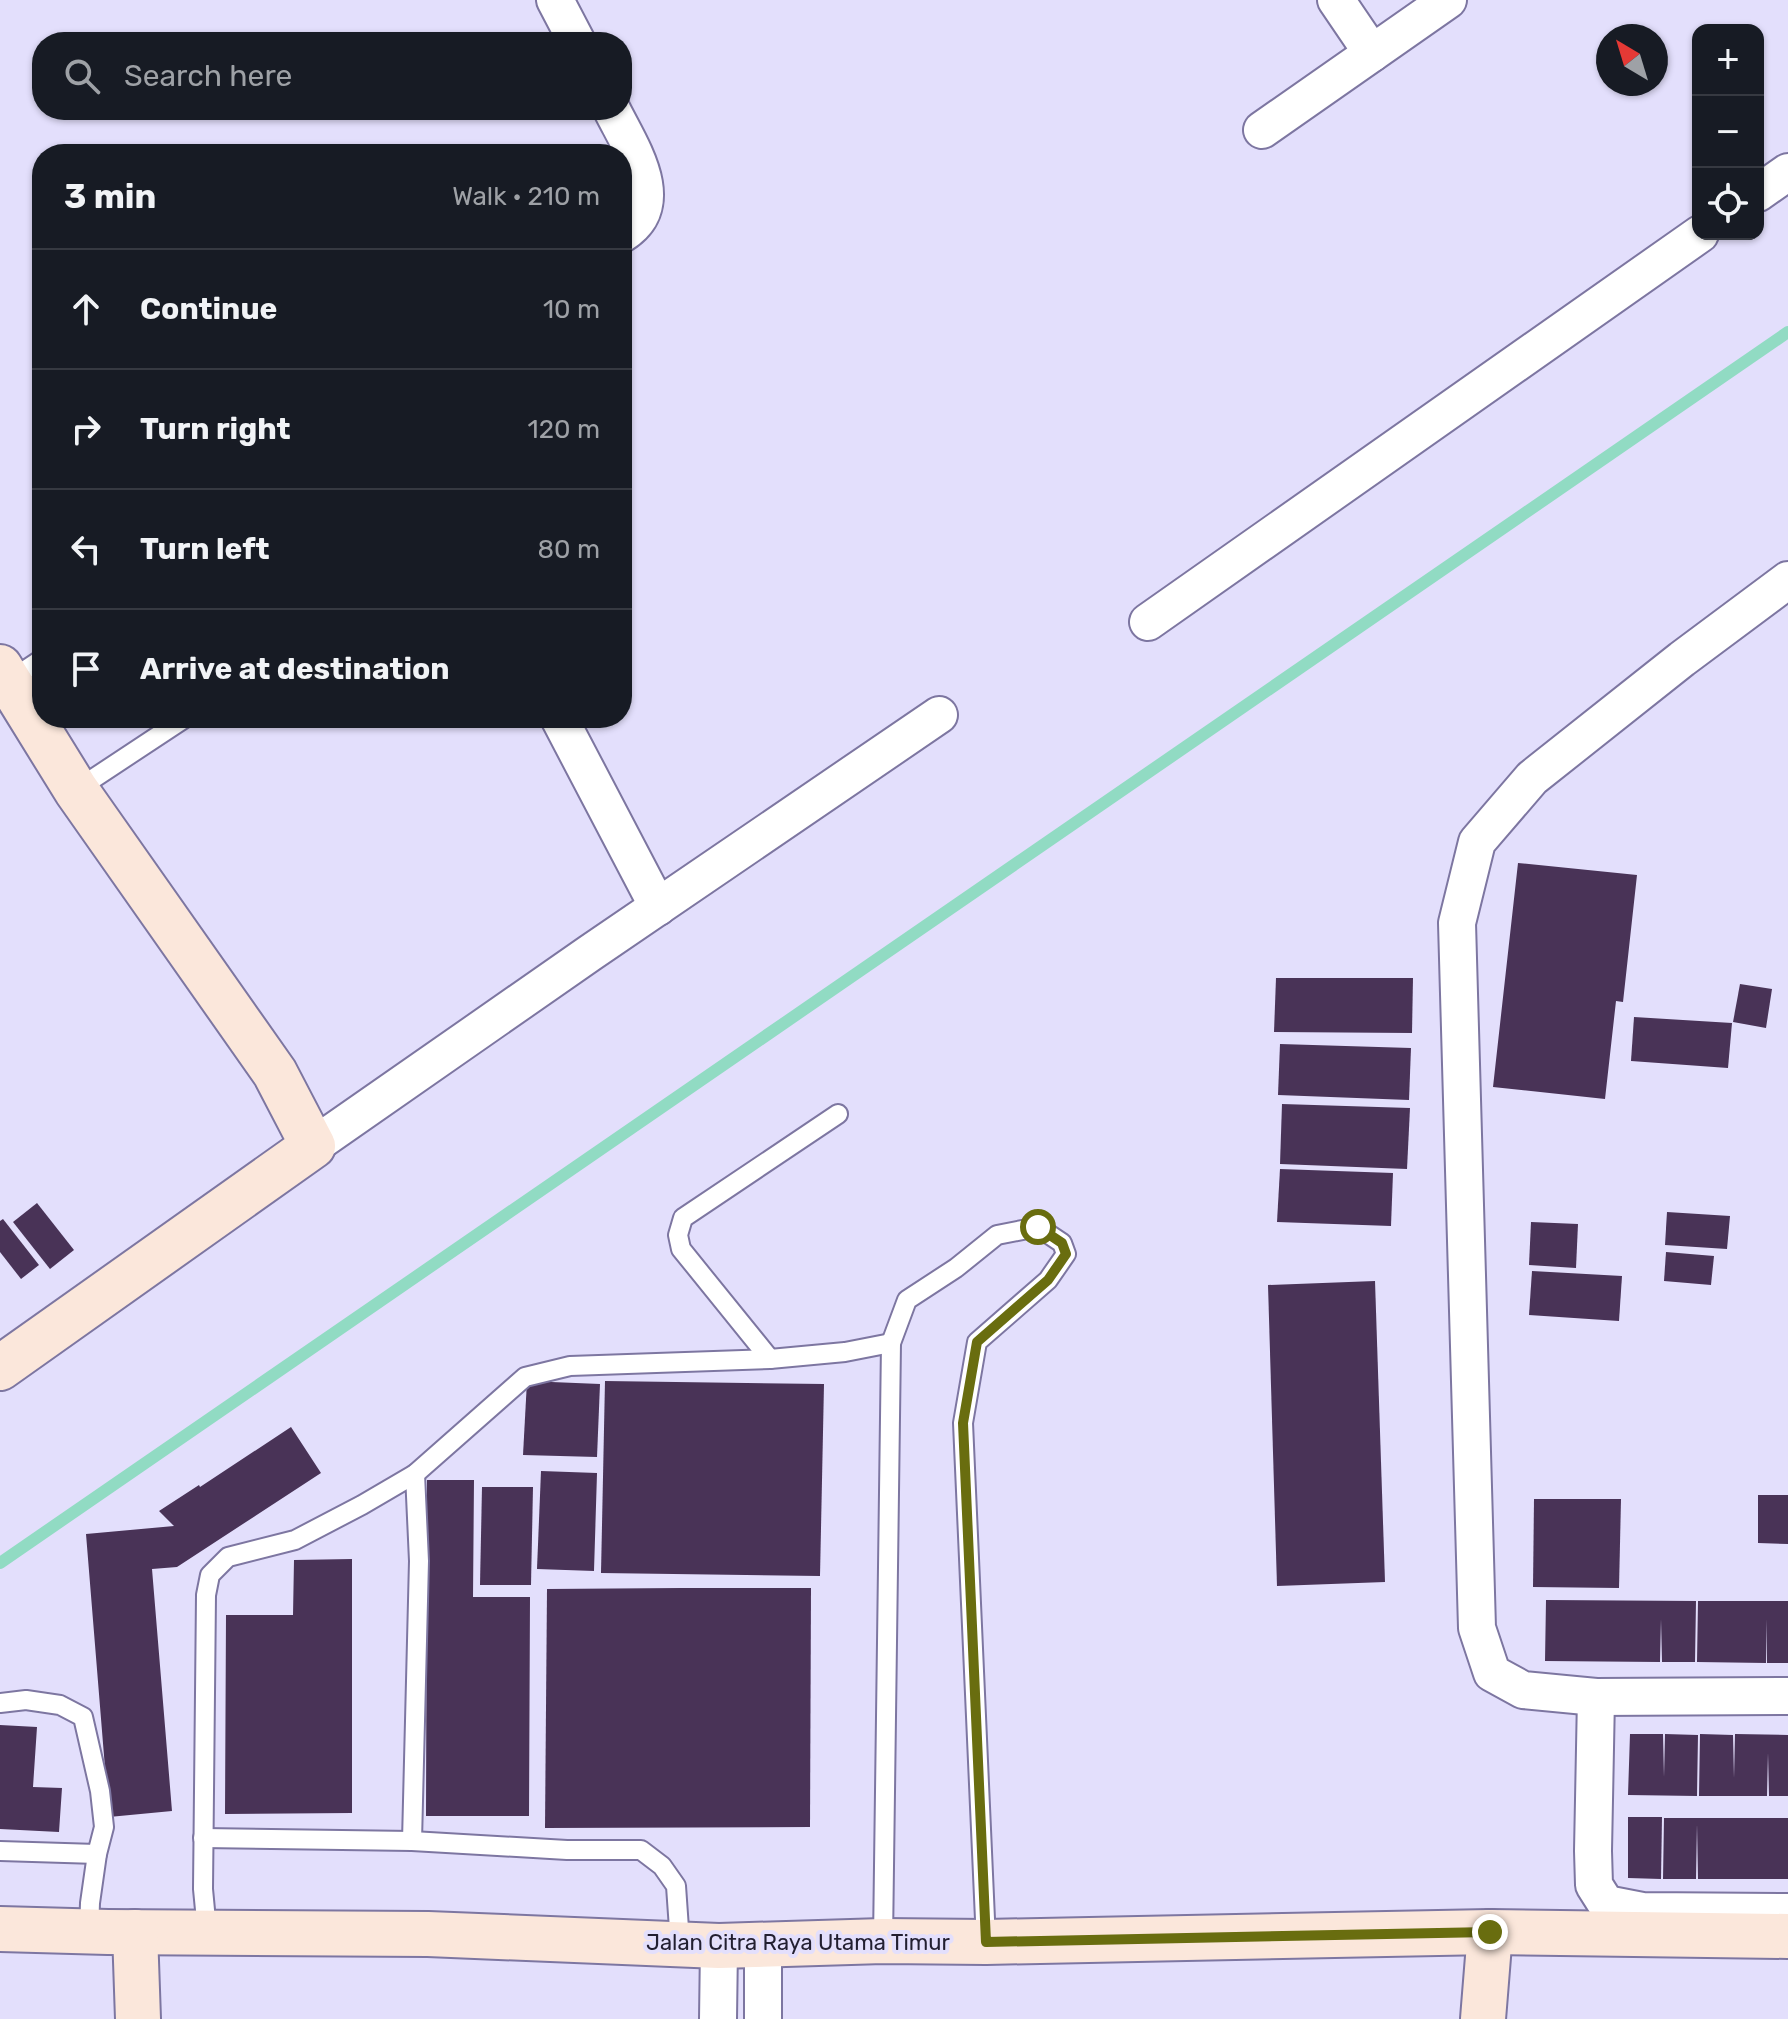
<!DOCTYPE html>
<meta charset="utf-8">
<style>
:root{--surface:#171b24;--page:#242831;--text:#f1f3f6;--muted:#9ea1a6;--line:#363941}
body{margin:0;font-family:Rubik,sans-serif;background:var(--page);color:var(--text)}
.controls{position:absolute;right:24px;top:24px;display:grid;overflow:hidden;border-radius:16px;box-shadow:0 2px 6px #0004}
.controls button{width:72px;height:72px;display:grid;place-items:center;padding:0;border:0;border-bottom:2px solid var(--line);background:var(--surface);color:var(--text);font:40px sans-serif}
.compass{position:absolute;left:1596px;top:24px;width:72px;height:72px;border-radius:50%;background:var(--surface);box-shadow:0 2px 6px #0004;rotate:322deg}
.stop{position:absolute;width:24px;height:24px;margin:-18px;border:6px solid #696d0f;border-radius:50%;background:#fff}
.stop.end{background:#696d0f;border-color:#fff;box-shadow:0 2px 8px #0008}
.list{margin:0;padding:0;list-style:none}
h2{display:flex;justify-content:space-between;align-items:center;height:104px;margin:0;padding:0 32px;font-size:34px}
h2 small{font-size:26px;font-weight:400;color:var(--muted)}
.list li{display:grid;grid-template-columns:52px 1fr auto;gap:24px;align-items:center;box-sizing:border-box;height:120px;padding:0 32px;border-top:2px solid var(--line)}
.list b{display:block;font-size:30px;white-space:nowrap}
.list em{font-size:26px;font-style:normal;color:var(--muted)}
.icon{flex:none;width:44px;height:44px;fill:none;stroke:currentColor;stroke-width:2;stroke-linecap:round;stroke-linejoin:round}
.map{position:relative;flex:none;width:1788px;height:2019px;overflow:hidden}
.search{position:absolute;background:var(--surface);box-shadow:0 2px 6px #0004;left:32px;top:32px;width:600px;height:88px;display:flex;align-items:center;gap:20px;box-sizing:border-box;padding:0 28px;border-radius:32px;color:var(--muted);font-size:30px}
.panel{position:absolute;background:var(--surface);box-shadow:0 2px 6px #0004;left:32px;top:144px;width:600px;height:584px;border-radius:32px}
.map>svg:first-child{display:block}
.lines{fill:none;stroke-linecap:round;stroke-linejoin:round}
.stream{stroke:#91dbc3;stroke-width:12}
.building{fill:#493357}
.lane-casing{stroke:#7d76a1;stroke-width:22}
.street-casing{stroke:#7d76a1;stroke-width:40}
.secondary-casing{stroke:#7d76a1;stroke-width:48}
.lane{stroke:#fff;stroke-width:18}
.street{stroke:#fff;stroke-width:36}
.secondary{stroke:#fbe7db;stroke-width:44}
.route{stroke:#696d0f;stroke-width:10}
.labels{text-anchor:middle;dominant-baseline:central;stroke-width:8;stroke-linejoin:round;paint-order:stroke}
.street-label{font-size:22px;fill:#221f31;stroke:#e3dffc}
</style>
<div class="map">
<svg width="1788" height="2019" viewBox="0 0 1788 2019">
<rect width="100%" height="100%" fill="#e3dffc"/>
<g class="lines">
<path class="stream" d="M0 1563 1788 332"/>
</g>
<g class="building">
<path d="M1518 863 1637 875 1623 1002 1616 1001 1605 1099 1493 1087Z"/>
<path d="M1276 978H1413L1412 1033 1274 1032Z"/>
<path d="M1740 984 1772 989 1766 1028 1733 1022Z"/>
<path d="M1634 1017 1732 1023 1728 1068 1631 1061Z"/>
<path d="M1280 1044 1411 1048 1409 1100 1278 1095Z"/>
<path d="M1282 1104 1410 1108 1407 1169 1280 1164Z"/>
<path d="M1280 1169 1393 1173 1391 1226 1277 1222Z"/>
<path d="M37 1203 74 1250 50 1269 13 1222Z"/>
<path d="M1667 1212 1730 1216 1727 1249 1665 1245Z"/>
<path d="M3 1219 39 1265 21 1279 0 1252V1221Z"/>
<path d="M1531 1222 1578 1224 1576 1268 1529 1265Z"/>
<path d="M1666 1252 1714 1256 1711 1285 1664 1281Z"/>
<path d="M1532 1271 1622 1276 1619 1321 1529 1315Z"/>
<path d="M1375 1281 1385 1582 1277 1586 1268 1285Z"/>
<path d="M527 1381 600 1384 597 1457 523 1455Z"/>
<path d="M605 1381 824 1384 820 1576 601 1573Z"/>
<path d="M291 1427 321 1473 177 1567 152 1569 172 1811 109 1817 86 1534 174 1526 159 1511 199 1485 200 1487Z"/>
<path d="M541 1471 597 1473 594 1571 537 1569Z"/>
<path d="M427 1480H474L473 1597H530L529 1816H426Z"/>
<path d="M482 1487H533L531 1585H480Z"/>
<path d="M1758 1495H1788V1544L1758 1543Z"/>
<path d="M1534 1499H1621L1619 1588 1533 1587Z"/>
<path d="M352 1559V1813L225 1814 226 1615H293L294 1560Z"/>
<path d="M681 1588H811L810 1827 545 1828 547 1589Z"/>
<path d="M1546 1600 1696 1601 1695 1662H1662L1661 1619 1660 1662 1545 1661Z"/>
<path d="M1698 1601H1788V1663H1767L1766 1619V1663L1697 1662Z"/>
<path d="M0 1725 37 1727 33 1787 62 1788 59 1832 0 1829Z"/>
<path d="M1630 1734H1663L1664 1777 1665 1734 1698 1735 1697 1796 1628 1795Z"/>
<path d="M1700 1734 1733 1735 1734 1778 1735 1734 1788 1735V1796H1769L1768 1753 1767 1796H1699Z"/>
<path d="M1628 1817H1662L1661 1879 1628 1878Z"/>
<path d="M1664 1818H1788V1879H1698L1697 1824 1696 1879H1663Z"/>
</g>
<g class="lines">
<g class="lane-casing">
<g id="lane">
<path d="M9 681 42 659"/>
<path d="M76 790 185 718"/>
<path d="M770 1359 681 1249 678 1235 683 1218 838 1114"/>
<path d="M0 1703 26 1700 60 1705 83 1717 100 1791 104 1827 97 1854 90 1903 89 1931"/>
<path d="M203 1838 412 1841 567 1850H641L662 1866 676 1886 680 1943"/>
<path d="M412 1841 419 1561 415 1474"/>
<path d="M0 1851 97 1854"/>
<path d="M207 1931 203 1889 206 1595 210 1575 228 1557 295 1540 362 1505 415 1474 525 1377 570 1366 770 1359 845 1352 891 1343"/>
<path d="M883 1941 891 1343 907 1300 956 1268 997 1235 1038 1227 1062 1243 1066 1254 1048 1280 977 1342 963 1423 986 1942"/>
</g>
</g>
<g class="street-casing">
<g id="street">
<path d="M555 0 577 42"/>
<path d="M1336 0 1372 53"/>
<path d="M612 110C631 148 670 204 622 234"/>
<path d="M1262 130 1448 0"/>
<path d="M1758 193 1788 172"/>
<path d="M1788 580 1682 659 1532 778 1477 842 1457 923 1477 1628 1492 1673 1523 1690 1596 1697 1788 1696"/>
<path d="M1148 622 1700 234"/>
<path d="M559 718 658 907"/>
<path d="M313 1146 590 953 939 715"/>
<path d="M1596 1697 1593 1851 1594 1885 1606 1904 1642 1911 1788 1912"/>
<path d="M718 2019 719 1946"/>
<path d="M763 2019V1945"/>
</g>
</g>
<g class="secondary-casing">
<g id="secondary">
<path d="M0 667 76 790 275 1073 313 1146 0 1368"/>
<path d="M0 1929 108 1932 428 1934 719 1946 883 1941 986 1942 1490 1932 1788 1936"/>
<path d="M135 1932 138 2019"/>
<path d="M1483 2019 1490 1932"/>
</g>
</g>
<use href="#lane" class="lane"/>
<use href="#street" class="street"/>
<use href="#secondary" class="secondary"/>
</g>
<g class="lines">
<path class="route" d="M1038 1227 1062 1243 1066 1254 1048 1280 977 1342 963 1423 986 1942 1490 1932"/>
</g>
<g class="labels">
<g class="street-label">
<text x="798" y="1942">Jalan Citra Raya Utama Timur</text>
</g>
</g>
</svg>
<div class="controls">
<button>+</button>
<button>−</button>
<button><svg class="icon" aria-label="locate" viewBox="0 0 24 24"><circle cx="12" cy="12" r="6"/><path d="M12 2v4M12 18v4M2 12h4M18 12h4"/></svg></button>
</div>
<svg class="compass" viewBox="-18 -18 36 36"><path d="M0-13l5 13h-10z" fill="#e53935"/><path d="M0 13l5-13h-10z" fill="#9ea1a6"/></svg>
<div class="stop" style="left:1038px;top:1227px"></div>
<div class="stop end" style="left:1490px;top:1932px"></div>
<div class="search"><svg class="icon" aria-label="search" viewBox="0 0 24 24"><circle cx="10" cy="10" r="6"/><path d="M15 15l6 6"/></svg>Search here</div>
<section class="panel">
<h2>3 min<small>Walk · 210 m</small></h2>
<ul class="list">
<li><svg class="icon" aria-label="ahead" viewBox="0 0 24 24"><path d="M12 20V5M6 11l6-6 6 6"/></svg><div><b>Continue</b></div><em>10 m</em></li>
<li><svg class="icon" aria-label="right" viewBox="0 0 24 24"><path d="M7 20v-9h11M14 6l5 5-5 5"/></svg><div><b>Turn right</b></div><em>120 m</em></li>
<li><svg class="icon" aria-label="left" viewBox="0 0 24 24"><path d="M17 20v-9H6M10 6l-5 5 5 5"/></svg><div><b>Turn left</b></div><em>80 m</em></li>
<li><svg class="icon" aria-label="arrive" viewBox="0 0 24 24"><path d="M6 21V4h12l-3 4 3 4H6"/></svg><div><b>Arrive at destination</b></div></li>
</ul>
</section>
</div>
